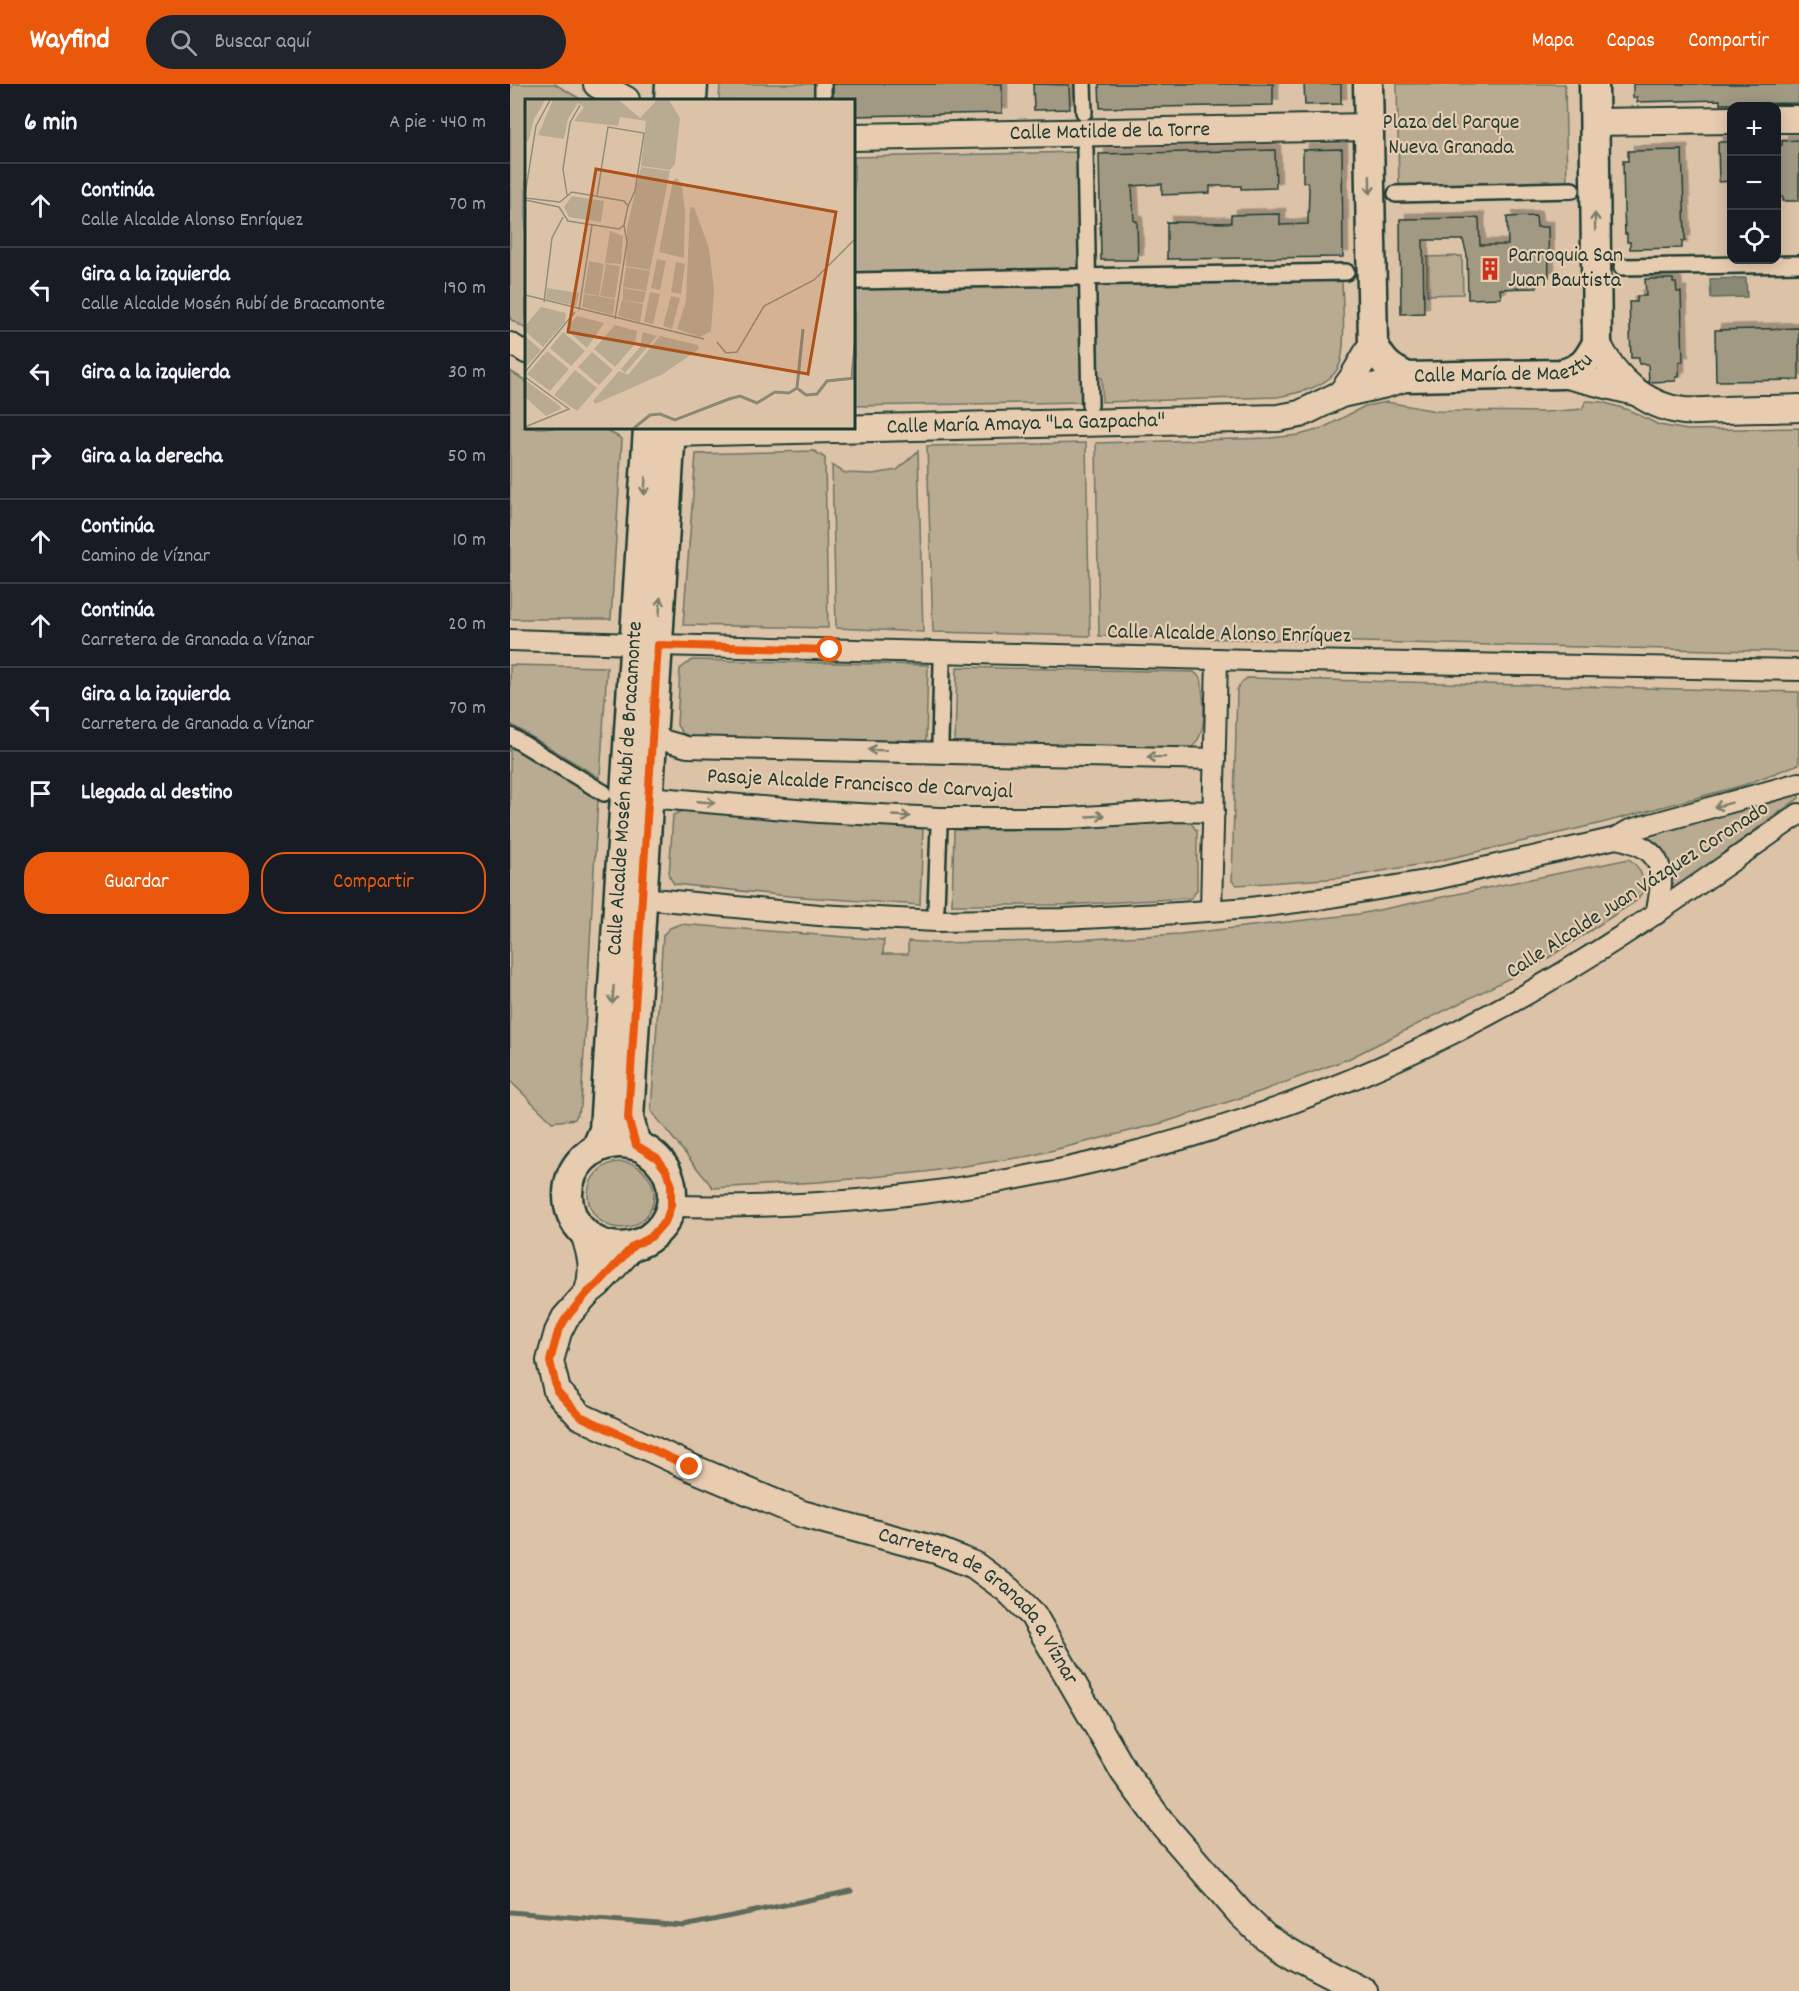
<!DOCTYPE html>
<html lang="es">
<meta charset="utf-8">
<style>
:root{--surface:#171b24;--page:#20242c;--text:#f1f3f6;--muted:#9ea1a6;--line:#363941;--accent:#ea580c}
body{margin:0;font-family:Dekko,sans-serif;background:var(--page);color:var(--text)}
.controls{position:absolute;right:18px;top:18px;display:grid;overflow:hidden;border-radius:12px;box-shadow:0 3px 15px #0003}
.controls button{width:54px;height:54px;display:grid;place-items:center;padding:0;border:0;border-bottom:2px solid var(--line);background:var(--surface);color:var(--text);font:30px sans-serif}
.stop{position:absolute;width:18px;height:18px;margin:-14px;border:4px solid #ea580c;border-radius:50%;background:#fff}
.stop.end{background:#ea580c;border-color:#fff;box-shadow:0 2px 6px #0008}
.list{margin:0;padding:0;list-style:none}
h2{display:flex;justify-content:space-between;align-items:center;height:78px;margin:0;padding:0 24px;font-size:26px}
h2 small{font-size:20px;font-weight:400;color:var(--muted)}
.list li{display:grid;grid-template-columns:39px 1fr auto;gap:18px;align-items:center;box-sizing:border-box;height:84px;padding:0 24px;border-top:2px solid var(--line)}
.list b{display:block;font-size:22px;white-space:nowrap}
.list p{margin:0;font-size:20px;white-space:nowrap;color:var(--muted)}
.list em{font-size:20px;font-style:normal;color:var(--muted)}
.actions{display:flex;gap:12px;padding:18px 24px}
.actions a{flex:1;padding:14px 0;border:2px solid var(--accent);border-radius:24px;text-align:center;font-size:21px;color:var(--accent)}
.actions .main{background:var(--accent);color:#fff}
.icon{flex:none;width:33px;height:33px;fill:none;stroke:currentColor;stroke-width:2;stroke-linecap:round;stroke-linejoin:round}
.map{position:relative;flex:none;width:1289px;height:1907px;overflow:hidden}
header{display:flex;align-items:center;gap:36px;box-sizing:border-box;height:84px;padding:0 30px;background:var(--accent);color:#fff}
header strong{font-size:28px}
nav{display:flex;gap:33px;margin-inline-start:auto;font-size:21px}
.search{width:420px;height:54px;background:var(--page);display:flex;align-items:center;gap:15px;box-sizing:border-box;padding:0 21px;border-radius:33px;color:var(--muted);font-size:22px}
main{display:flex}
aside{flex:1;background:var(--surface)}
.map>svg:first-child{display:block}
.green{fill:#b9aa92;stroke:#6c7463;stroke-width:1.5}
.water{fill:#898975;stroke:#5f6b5b;stroke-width:1.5}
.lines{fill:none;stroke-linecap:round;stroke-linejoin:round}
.stream{stroke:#5f6b5b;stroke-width:5}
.building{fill:#a29983;stroke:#1f3d34;stroke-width:1.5;filter:url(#shadow)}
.pedestrian-casing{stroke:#1f3d34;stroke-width:20}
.minor-casing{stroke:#1f3d34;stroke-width:24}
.tertiary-casing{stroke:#1f3d34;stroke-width:30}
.secondary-casing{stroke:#1f3d34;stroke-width:33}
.pedestrian{stroke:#e8ccaf;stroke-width:15}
.minor{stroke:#e8ccaf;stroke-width:20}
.tertiary{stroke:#e8ccaf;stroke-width:26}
.secondary{stroke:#e8ccaf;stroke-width:28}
.oneway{stroke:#797d6b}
.route{stroke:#ea580c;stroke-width:8}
.labels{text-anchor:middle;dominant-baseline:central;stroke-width:4.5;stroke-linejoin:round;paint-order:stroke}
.park-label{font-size:22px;fill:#274239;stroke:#e8ccaf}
.street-label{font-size:22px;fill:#1f3d34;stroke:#e8ccaf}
.poi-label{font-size:22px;fill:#1f3d34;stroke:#e8ccaf;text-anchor:start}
.inset-river{fill:none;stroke:#898975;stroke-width:3}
.inset-road{fill:none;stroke:#908d7a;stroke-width:1.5}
.view{fill:#ac5118;fill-opacity:0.15;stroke:#ac5118;stroke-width:3}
.inset-edge{fill:none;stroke:#1f3d34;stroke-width:3}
</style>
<header>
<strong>Wayfind</strong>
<div class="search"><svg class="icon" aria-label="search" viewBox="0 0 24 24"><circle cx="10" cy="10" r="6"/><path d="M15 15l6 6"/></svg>Buscar aquí</div>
<nav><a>Mapa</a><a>Capas</a><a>Compartir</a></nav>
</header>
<main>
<aside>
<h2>6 min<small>A pie · 440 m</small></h2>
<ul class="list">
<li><svg class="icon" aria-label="ahead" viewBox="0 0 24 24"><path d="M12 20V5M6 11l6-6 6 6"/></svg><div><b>Continúa</b><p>Calle Alcalde Alonso Enríquez</p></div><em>70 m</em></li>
<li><svg class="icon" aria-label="left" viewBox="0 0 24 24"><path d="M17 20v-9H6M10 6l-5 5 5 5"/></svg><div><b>Gira a la izquierda</b><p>Calle Alcalde Mosén Rubí de Bracamonte</p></div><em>190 m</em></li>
<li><svg class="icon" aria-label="left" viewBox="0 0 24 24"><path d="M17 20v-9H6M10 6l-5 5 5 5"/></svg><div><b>Gira a la izquierda</b></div><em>30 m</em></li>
<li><svg class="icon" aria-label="right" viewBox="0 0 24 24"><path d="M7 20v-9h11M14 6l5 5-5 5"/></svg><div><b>Gira a la derecha</b></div><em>50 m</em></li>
<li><svg class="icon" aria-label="ahead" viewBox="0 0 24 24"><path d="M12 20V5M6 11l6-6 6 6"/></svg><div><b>Continúa</b><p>Camino de Víznar</p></div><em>10 m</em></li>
<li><svg class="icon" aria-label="ahead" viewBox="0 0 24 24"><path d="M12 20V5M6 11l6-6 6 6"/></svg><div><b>Continúa</b><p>Carretera de Granada a Víznar</p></div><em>20 m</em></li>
<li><svg class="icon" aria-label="left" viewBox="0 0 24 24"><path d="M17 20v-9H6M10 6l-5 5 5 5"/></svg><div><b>Gira a la izquierda</b><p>Carretera de Granada a Víznar</p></div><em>70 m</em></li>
<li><svg class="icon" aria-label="arrive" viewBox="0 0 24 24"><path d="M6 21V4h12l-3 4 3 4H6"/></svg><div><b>Llegada al destino</b></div></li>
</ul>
<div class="actions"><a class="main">Guardar</a><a>Compartir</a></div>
</aside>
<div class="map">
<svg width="1289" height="1907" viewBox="0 0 1289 1907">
<defs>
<filter id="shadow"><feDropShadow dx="5.5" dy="-5.5" stdDeviation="0" flood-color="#0004"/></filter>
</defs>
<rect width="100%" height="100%" fill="#dcc3a8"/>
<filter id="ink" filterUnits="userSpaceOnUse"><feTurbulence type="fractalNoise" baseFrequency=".0167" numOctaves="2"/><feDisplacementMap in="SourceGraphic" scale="12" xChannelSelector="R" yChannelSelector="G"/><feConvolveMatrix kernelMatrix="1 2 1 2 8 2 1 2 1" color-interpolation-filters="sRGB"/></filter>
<g filter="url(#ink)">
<g class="green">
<path d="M3 0H45L72 16H16V245L0 235V5Z"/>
<path d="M210 0H308V16H209Z"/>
<path d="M887 0H1055L1057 101 889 105Z"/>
<path d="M570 68 573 189 344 193V73Z"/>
<path d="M952 172 953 210 917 211V173Z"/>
<path d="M832 193C832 214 837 265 829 282 819 303 788 309 768 313L592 318V294H582L581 197Z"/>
<path d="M573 199 574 318 344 322V200Z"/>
<path d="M0 287 16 297V344H93L112 355 101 535H0Z"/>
<path d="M1076 317 1092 318 1119 326 1149 341 1178 346 1289 344V568L589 552 586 359 760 354 789 351 811 345 855 322 877 318 926 327 1037 328 1072 325Z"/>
<path d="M576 359 580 552 423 548 417 362Z"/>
<path d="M304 367 315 374 318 544 173 541 186 370Z"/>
<path d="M408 367 413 548 326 544 322 381 335 389 363 390 387 386Z"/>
<path d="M182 576 418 581 416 657 179 653 172 649 167 641 170 585Z"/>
<path d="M0 581 97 583 90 694 0 640Z"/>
<path d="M447 583 684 588 691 594C694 616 699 649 681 664L445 658Z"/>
<path d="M737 594 1289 608V680L1234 701 1092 739 919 779 831 794 727 801 722 797 727 606 732 598Z"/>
<path d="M0 662 88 714 71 1022 65 1035 42 1038 0 997Z"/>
<path d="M1289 707V714L1158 810 1120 751Z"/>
<path d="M175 726 413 745 410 821 279 812 164 800 159 792 163 731Z"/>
<path d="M668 737 680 738 687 747V806L681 814 554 821H442L444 746H549Z"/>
<path d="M1119 775C1131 784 1133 792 1134 807L1126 817 1032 878 838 975 749 1008 652 1039 520 1072 415 1088 309 1098 203 1104 141 1027 153 851 160 844 170 840 374 856 373 870H398V857L427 859 544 857 670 850 849 830Z"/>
<circle cx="111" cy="1111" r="33"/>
</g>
<path class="water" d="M1236 194 1237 213 1201 214 1200 195Z"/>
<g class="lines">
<path class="stream" d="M0 1828 174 1842 341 1807"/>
</g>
<g class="building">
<path d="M323 0H492V29L345 32 344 16H323Z"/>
<path d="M523 0 559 1 560 25 524 26Z"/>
<path d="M589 0H763V21L590 24Z"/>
<path d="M794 0H831V20L795 21Z"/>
<path d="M1123 0H1289V19L1210 20V16L1127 18V13L1123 14Z"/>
<path d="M1289 56V117H1273V113L1266 114V61H1272V57Z"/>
<path d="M1208 58H1221V97L1209 98Z"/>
<path d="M832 65 833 173 657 175V138L721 139V131L770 130V141L798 140 799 104 797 98H793V66Z"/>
<path d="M765 66 766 104 731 105V102H700V109L652 111V100L622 102 624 137H627L628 176H591L589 70Z"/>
<path d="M1172 66 1175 149V157H1172V164L1120 165V158H1117V150H1115L1114 125 1113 77H1118V67Z"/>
<path d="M1026 132 1027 143H1038L1039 193H1027V204L990 205 991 214 958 215 957 171 953 156H913L914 229 891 230 890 135 969 134 970 161H998L997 133Z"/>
<path d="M1135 195H1163V199H1166L1167 208H1171L1173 278H1169V293H1166V297L1139 298 1138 280H1129V274H1121L1119 218H1127V212H1136Z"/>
<path d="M1289 244V296L1206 297 1205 246Z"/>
</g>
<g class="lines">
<g class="pedestrian-casing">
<g id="pedestrian">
<path d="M313 0V16"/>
<path d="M573 0 574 28"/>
<path d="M575 65 580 321"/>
<path d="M886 110 1062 106"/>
<path d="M1112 183 1289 180"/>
<path d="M344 197 836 188"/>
<path d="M0 652 94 709"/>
<path d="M430 659 432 579"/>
<path d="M426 824 429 742"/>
</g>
</g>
<g class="minor-casing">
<g id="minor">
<path d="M0 259 16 269"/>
<path d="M0 556 126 560"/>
<path d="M148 561 743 576 1289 586"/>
<path d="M142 653 177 663 705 675"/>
<path d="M138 713 309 728 429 734H559L667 727 704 728"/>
<path d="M1106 754C1155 764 1156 786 1146 830"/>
<path d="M132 814 309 831 426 837 554 835 669 829 740 824 809 815 921 796 1106 754 1120 746 1289 699"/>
<path d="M701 826 707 575"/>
<path d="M161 1122C457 1129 755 1057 1013 912 1109 858 1199 793 1289 730"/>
</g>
</g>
<g class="tertiary-casing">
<g id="tertiary">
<path d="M87 0 116 16"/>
<path d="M1266 35H1289"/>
<path d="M1084 38 1222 36"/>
<path id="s1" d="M344 53 859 43"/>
<path d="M1087 259C1104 294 1134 322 1174 327 1187 328 1202 326 1215 326 1240 325 1264 325 1289 324"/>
<path d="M1052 290 1125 308"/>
<path d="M831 310 842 295 863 259"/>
<path id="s2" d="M160 349 768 334 790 330 831 310 876 300 898 293"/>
<path d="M74 1149C81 1171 85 1185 78 1208"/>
<path id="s3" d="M123 1162 88 1200 78 1208 55 1234 48 1248 40 1277 47 1307 70 1332 180 1383 292 1430 426 1466 464 1481 498 1506 523 1531 614 1688 651 1738 731 1830 755 1853 788 1873 854 1907"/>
</g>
</g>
<g class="secondary-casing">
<g id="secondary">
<path id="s4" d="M858 0 863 259C871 277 879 285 898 293L1052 290C1073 284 1077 278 1087 259L1084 0"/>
<path d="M159 16 160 0"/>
<path d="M182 16 183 0"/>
<circle cx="110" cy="1111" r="52"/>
<path d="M126 1061 119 1034 161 344"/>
<path id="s5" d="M86 1065 94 1046 138 344"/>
</g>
</g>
<use href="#pedestrian" class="pedestrian"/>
<use href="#minor" class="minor"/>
<use href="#tertiary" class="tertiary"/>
<use href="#secondary" class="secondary"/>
</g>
<defs><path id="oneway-shaft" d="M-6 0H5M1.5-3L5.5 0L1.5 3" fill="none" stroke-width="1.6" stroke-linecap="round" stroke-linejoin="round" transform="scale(1.5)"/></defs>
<g class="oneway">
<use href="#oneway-shaft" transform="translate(860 101) rotate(89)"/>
<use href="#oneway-shaft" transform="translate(1085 138) rotate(-91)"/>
<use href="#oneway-shaft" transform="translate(135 402) rotate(93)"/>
<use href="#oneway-shaft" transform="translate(150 522) rotate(-86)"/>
<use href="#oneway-shaft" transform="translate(367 666) rotate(-179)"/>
<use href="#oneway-shaft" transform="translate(646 673) rotate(-179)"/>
<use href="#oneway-shaft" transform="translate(196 718) rotate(5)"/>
<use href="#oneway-shaft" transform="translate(1213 721) rotate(165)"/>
<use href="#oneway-shaft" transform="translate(391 732) rotate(3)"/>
<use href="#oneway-shaft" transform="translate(586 732) rotate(-3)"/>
<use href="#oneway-shaft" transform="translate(103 911) rotate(94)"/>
</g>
</g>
<g class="lines" filter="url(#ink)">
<path class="route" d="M180 1383 70 1332 47 1307 40 1277 48 1248 56 1234 78 1208 88 1200 123 1162 141 1153 156 1136 161 1122V1099L156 1086 147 1074 126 1061 118 1034 148 561 320 566"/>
</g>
<defs>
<g id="building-bare" transform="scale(1.8)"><path d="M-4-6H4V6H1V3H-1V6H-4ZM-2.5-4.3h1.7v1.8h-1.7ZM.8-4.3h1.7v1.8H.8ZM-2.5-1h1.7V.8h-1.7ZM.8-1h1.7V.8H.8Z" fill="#c8321e" stroke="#e8ccaf" stroke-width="2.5" paint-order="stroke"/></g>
</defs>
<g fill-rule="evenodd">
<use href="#building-bare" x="980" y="185"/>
</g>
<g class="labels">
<g class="park-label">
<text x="941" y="39">Plaza del Parque<tspan x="941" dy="25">Nueva Granada</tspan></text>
</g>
<g class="street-label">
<text stroke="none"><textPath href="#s1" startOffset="256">Calle Matilde de la Torre</textPath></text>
<text stroke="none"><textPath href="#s4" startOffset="406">Calle María de Maeztu</textPath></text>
<text stroke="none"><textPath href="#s2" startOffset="356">Calle María Amaya "La Gazpacha"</textPath></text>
<text transform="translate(719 551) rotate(1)">Calle Alcalde Alonso Enríquez</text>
<text transform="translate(350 701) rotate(3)">Pasaje Alcalde Francisco de Carvajal</text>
<text stroke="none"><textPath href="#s5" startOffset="363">Calle Alcalde Mosén Rubí de Bracamonte</textPath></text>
<text transform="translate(1128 807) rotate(-33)">Calle Alcalde Juan Vázquez Coronado</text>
<text stroke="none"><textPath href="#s3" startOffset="660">Carretera de Granada a Víznar</textPath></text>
</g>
<g class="poi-label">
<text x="998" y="172">Parroquia San<tspan x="998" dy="25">Juan Bautista</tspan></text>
</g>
</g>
<g transform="translate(15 15)">
<rect width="330" height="330" fill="#dcc3a8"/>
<path d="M0 1H20L9 20 3 43 0 42ZM28 1H94L115 19 132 1H144L155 19 150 65 145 71 116 67 121 22 95 18 93 27 49 22 59 8 53 4 43 20 39 40 13 36ZM116 68 145 72 125 171 101 167 102 129ZM152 79 157 87 160 112 159 159 134 153 148 81ZM47 97 79 102 76 123 44 118 39 108ZM169 108 184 149 189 191 186 232 175 238 152 230 161 202 165 109ZM85 132 98 137 96 165 80 164ZM132 160 141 162 135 191 126 189ZM64 162 79 165 74 197 59 194ZM151 163 160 165 156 195 146 193ZM81 165 95 167 90 199 75 197ZM101 168 125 172 121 192 98 188ZM22 189 54 194 51 207 21 200ZM98 189 121 193 118 204 98 201ZM125 193 135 195 128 225 119 223ZM59 195 90 200 88 216 57 208ZM146 197 155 199 147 230 138 227ZM97 201 118 205 115 223 93 217ZM16 208 41 214 40 223 18 248 0 232V227ZM52 217 79 224 62 249 41 230ZM90 226 112 232 110 245 90 268 69 250ZM38 233 60 252 46 267 25 249ZM118 233 132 237 100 274 96 270 115 248ZM0 237 16 251 0 269ZM135 237 173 246 174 250 138 275 70 305 68 302 94 272 103 276ZM22 252 44 270 25 292 2 275ZM67 253 88 271 74 286 53 268ZM50 271 72 289 52 312 29 296ZM0 281 35 307 36 310 21 317 0 298Z" fill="#b9aa92"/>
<path class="inset-river" d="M327 278 330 245M272 289 278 230M109 329 125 316 135 315 150 321 204 300 215 297 232 304 250 293 264 294 272 289 281 296 292 295 302 282 330 279"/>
<path class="inset-road" d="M0 96 11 27 25 1M42 96 38 70 45 24 55 6M72 97 83 28 119 34 110 92 103 107M0 99 35 103M0 101 34 108M34 108 43 122 94 130 99 126 103 107 99 102 47 93 35 103M0 196 179 240M19 203 27 139 38 118M54 211 67 126M90 220 102 143 99 126M192 243 201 254 212 253 239 207 289 181 330 140M0 273 50 213M0 278 44 310 0 328"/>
<path class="view" d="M71 70 311 113 283 275 43 233Z"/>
<rect width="330" height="330" class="inset-edge"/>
</g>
</svg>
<div class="controls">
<button>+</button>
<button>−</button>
<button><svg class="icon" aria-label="locate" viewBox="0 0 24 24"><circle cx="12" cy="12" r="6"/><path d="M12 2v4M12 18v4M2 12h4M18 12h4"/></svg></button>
</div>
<div class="stop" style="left:320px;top:566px"></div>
<div class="stop end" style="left:180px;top:1383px"></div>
</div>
</main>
